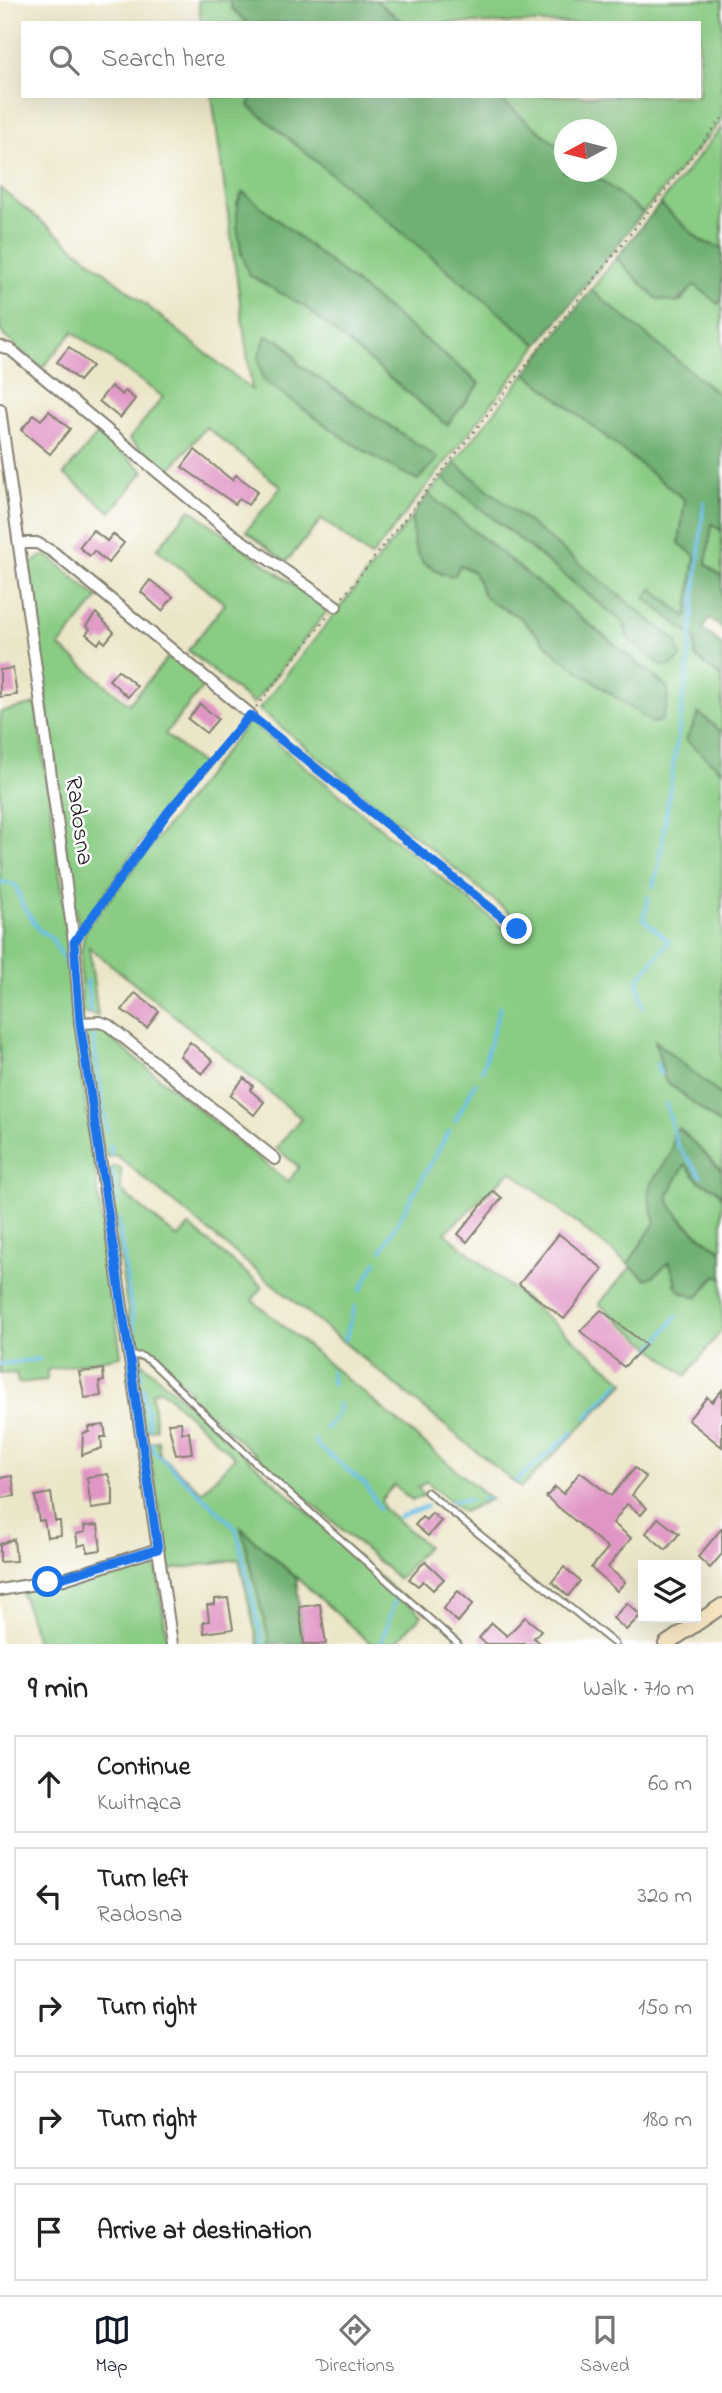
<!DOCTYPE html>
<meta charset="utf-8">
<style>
:root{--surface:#fff;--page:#f6f6f6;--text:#222;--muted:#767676;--line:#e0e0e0;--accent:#111827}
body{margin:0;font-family:"Indie Flower",sans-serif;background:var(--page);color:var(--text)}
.controls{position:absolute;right:21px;bottom:21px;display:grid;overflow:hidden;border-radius:0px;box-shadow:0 7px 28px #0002}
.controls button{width:63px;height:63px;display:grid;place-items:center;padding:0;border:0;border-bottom:2px solid var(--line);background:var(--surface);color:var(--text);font:35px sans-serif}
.compass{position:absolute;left:554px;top:119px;width:63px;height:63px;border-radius:50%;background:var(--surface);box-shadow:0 7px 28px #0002;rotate:263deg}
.stop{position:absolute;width:21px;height:21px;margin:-16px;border:5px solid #1a73e8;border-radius:50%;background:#fff}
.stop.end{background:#1a73e8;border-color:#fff;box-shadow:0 2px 7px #0008}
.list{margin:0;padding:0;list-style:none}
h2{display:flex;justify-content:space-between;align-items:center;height:91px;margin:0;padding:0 28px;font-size:30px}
h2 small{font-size:23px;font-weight:400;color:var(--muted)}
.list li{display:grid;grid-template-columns:46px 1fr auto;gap:21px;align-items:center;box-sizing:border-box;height:98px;margin:0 14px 14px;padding:0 14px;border:2px solid var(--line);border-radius:0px}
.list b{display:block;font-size:26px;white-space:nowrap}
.list p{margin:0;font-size:23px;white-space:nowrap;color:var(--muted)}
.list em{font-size:23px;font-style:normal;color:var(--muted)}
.icon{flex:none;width:38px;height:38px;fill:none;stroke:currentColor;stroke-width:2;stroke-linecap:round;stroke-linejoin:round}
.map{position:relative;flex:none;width:722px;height:1644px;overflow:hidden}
.search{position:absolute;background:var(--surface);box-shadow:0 7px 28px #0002;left:21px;right:21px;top:21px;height:77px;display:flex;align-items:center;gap:18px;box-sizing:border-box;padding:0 24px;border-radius:0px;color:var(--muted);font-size:26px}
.sheet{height:651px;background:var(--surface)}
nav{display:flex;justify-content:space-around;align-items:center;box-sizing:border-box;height:98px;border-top:2px solid var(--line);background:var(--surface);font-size:19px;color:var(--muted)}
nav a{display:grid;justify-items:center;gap:4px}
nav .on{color:var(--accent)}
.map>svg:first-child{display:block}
.green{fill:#8acc84;stroke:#537450;stroke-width:2;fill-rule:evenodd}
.forest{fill:#6fb072;stroke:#466647;stroke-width:2}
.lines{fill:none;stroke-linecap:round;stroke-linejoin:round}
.stream{stroke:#6cbfe8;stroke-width:3.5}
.building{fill:#e096c4}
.lane-casing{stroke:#848172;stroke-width:9}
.street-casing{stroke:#848172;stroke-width:14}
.secondary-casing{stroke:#848172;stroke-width:18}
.path{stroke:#848172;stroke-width:2.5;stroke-dasharray:2 5;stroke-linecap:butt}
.lane{stroke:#fff;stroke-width:5}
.street{stroke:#fff;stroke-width:10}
.secondary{stroke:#f9e7c3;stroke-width:14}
.route{stroke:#1a73e8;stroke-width:9}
.labels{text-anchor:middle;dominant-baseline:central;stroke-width:5;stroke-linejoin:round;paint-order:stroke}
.street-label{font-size:24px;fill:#1c1c1c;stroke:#fff}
</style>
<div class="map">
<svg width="722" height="1644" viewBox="0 0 722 1644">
<rect width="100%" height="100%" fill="#fff"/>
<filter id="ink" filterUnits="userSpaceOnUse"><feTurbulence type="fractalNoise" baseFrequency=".0143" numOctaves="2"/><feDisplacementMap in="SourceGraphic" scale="14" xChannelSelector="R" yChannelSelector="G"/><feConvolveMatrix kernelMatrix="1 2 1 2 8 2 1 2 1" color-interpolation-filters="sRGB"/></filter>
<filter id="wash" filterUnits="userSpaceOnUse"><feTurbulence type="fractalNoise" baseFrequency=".00686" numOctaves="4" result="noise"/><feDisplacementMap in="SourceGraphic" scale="28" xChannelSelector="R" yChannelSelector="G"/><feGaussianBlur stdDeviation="1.57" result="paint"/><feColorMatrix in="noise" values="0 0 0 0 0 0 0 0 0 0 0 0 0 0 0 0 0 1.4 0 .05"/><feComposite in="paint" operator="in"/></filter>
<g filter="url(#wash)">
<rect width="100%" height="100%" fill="#ece6c9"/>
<g class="green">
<path d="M198 0H230L232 9 248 23H201Z"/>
<path d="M375 0H722V120L643 213 591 172H606V130H564V151L496 96H699V23H404Z"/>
<path d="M212 96H252L250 106 538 345 371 557 322 519 286 562 246 531 281 487 206 427 168 472 129 439 163 397 73 332 42 368 4 336 0 329V188L252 390ZM243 192 479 383 447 425 305 307 274 287 241 255 237 203ZM278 339 288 346 299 364 437 458 418 480 361 448Z"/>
<path d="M722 127V248L701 241 660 204Z"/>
<path d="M616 258 657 298 681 301 695 284 718 304 722 298V397L591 290Z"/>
<path d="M526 373 685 500 679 543 695 555 687 618 653 589 646 598 695 639V656L722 678V1096L657 1042 665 1080 722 1126V1171L679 1128C677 1136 675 1148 670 1155 652 1182 642 1188 656 1221L628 1264 511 1171 445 1233 625 1382 521 1488 116 1155 107 1157 101 1143 85 1030 100 1026 109 1037 288 1182 299 1167 276 1148 301 1118 89 947 98 1016 82 1012C81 985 77 955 86 929L249 721 517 939 528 928 259 709 412 517 423 563 441 574 457 571 460 565 474 572 484 594 492 603 520 617 559 657 656 723 661 721 667 705 668 688 428 494 443 478 624 623 628 639 676 641 454 463Z"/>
<path d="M98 434 144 471 111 512 64 474Z"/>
<path d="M190 509 328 610 253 704 188 650 225 604 157 549Z"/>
<path d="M712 523 722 531V577L706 564Z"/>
<path d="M43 556H48L98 598 59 646 129 704 169 656 205 685 165 734 204 766 167 805 84 923H78L73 902 29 572 30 564Z"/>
<path d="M36 704 72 959 75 1028 121 1356 47 1370V1380L18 1383 16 1373 0 1374V712Z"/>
<path d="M685 1164 700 1182 715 1188 722 1196V1250L699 1236 668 1204 670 1190Z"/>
<path d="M115 1166 121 1168V1191L178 1238 189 1226 263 1287 252 1300 491 1499 463 1512 426 1481 418 1488 425 1495 412 1500 394 1485 381 1500 384 1509 427 1546 399 1579 187 1395 191 1391 146 1350H133L107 1170Z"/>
<path d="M669 1262 673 1265 675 1285 685 1295 705 1290 716 1275 722 1278V1330L686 1376 599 1304 631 1267 646 1279Z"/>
<path d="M138 1359 422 1615 394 1644H371L242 1529 270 1644H258L239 1559 169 1570 148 1442 158 1441 160 1455 202 1492 235 1457 160 1389 152 1393 156 1429 144 1431 133 1362Z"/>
<path d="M146 1561 157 1571 168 1644H38L21 1590 105 1575 132 1563Z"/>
</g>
<g class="forest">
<path d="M230 0H375L404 23H248L232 9Z"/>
<path d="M252 96H496L564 151V172H591L643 213 538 345 249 106Z"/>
<path d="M243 192 480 384 447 425 305 307 249 275C241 256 230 210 243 192Z"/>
<path d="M660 204 701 241 722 248V298L718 304 695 285 676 303 656 298 616 258Z"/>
<path d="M591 290 722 397V531L712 524 706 564 722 577V628L709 618 703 629 722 645V678L695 656V639L645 598 652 589 687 617 695 556 679 543 685 500 526 373Z"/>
<path d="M266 336C284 340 290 349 299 365L438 458 418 480C362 455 313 415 263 380L258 358Z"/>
<path d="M455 463 676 641 681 657 673 665 662 666 628 639 624 623 443 478Z"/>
<path d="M428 494 668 688 667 705 661 721 652 723 559 657 520 617 492 603 483 594 474 572 460 565 455 575 449 576 423 563 414 546 412 517Z"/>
<path d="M699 713 722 732V771L686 740Z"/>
<path d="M655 1041 722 1096V1126L665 1080Z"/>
<path d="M679 1128 722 1171V1196L715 1188 700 1182 685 1164 668 1195C668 1213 706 1242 722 1250V1278L716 1275 699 1296 693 1297 679 1290 669 1262 655 1275 646 1279 628 1264 656 1221C640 1181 652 1186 670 1155 673 1149 673 1139 673 1132Z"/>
<path d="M241 1528 296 1578 304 1644H270Z"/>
</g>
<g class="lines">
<g class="stream">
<path d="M0 882 16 885 22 904 40 931 51 937 69 968"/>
<path d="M653 886 658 869 688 667 704 502"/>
<path d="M87 980 90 1013"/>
<path d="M643 1008 638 980 669 941 643 919 649 897"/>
<path d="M92 1031 107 1131"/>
<path d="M657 1064 660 1075"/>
<path d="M482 1071 500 1007"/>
<path d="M666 1103 677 1145 701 1176"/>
<path d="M455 1121 476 1082"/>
<path d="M110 1145 111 1154"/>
<path d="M112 1170 116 1203"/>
<path d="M118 1219 137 1346 133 1347"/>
<path d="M382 1250 449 1131"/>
<path d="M360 1291 376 1262"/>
<path d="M345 1340 355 1306"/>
<path d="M651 1349 677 1316"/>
<path d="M0 1364 40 1359"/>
<path d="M140 1365 142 1378"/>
<path d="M331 1371 333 1385"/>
<path d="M143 1388 149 1428"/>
<path d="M587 1417 619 1383"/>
<path d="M325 1429 337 1416 339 1404"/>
<path d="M316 1439V1444L366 1485 380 1509"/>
<path d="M151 1443 153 1450 236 1528 263 1644"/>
<path d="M516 1481 573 1432"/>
<path d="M481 1499 487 1498"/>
<path d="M452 1501 471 1500"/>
<path d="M399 1517 427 1506"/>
<path d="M381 1644 396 1596"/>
</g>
</g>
<g id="blocks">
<g class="building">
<path d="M69 347 92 366 79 381 57 362Z"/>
<path d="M111 386 122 395 125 391 135 399 120 418 99 401Z"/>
<path d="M49 411 70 429 50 454 21 430 34 415 41 420Z"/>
<path d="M195 450 232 480 236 475 258 491 248 505 239 499 235 504 182 467Z"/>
<path d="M93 530 107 541 113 534 124 543 108 563 94 551 90 556 79 547Z"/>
<path d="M150 580 173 597 162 611 141 592Z"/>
<path d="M96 613 114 632 105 643 101 639 98 644 86 634 90 629 86 626Z"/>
<path d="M13 668 17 695 0 697V670Z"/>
<path d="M118 670 137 686 128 697 109 680Z"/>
<path d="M200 704 218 719 206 733 188 719Z"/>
<path d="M135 993 159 1011 147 1028 122 1010Z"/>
<path d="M190 1042 213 1061 202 1074 180 1056Z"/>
<path d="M244 1078 253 1086 250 1090 264 1102 254 1115 230 1095Z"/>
<path d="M493 1191 502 1198 467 1242 458 1234Z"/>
<path d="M559 1234 603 1269 564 1319 519 1284Z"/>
<path d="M601 1310 646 1345 624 1367 580 1331Z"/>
<path d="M103 1369 104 1381 99 1382 101 1396 85 1398 79 1372Z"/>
<path d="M722 1390V1447L688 1420 707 1397 712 1402Z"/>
<path d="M181 1422 182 1433 189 1432 192 1453 176 1455 168 1423Z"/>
<path d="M104 1425 106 1437H101L102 1448 82 1455 83 1433 89 1432 88 1427Z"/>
<path d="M635 1468 646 1477 632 1495 647 1508 641 1515 627 1504 613 1523 631 1538 608 1567 625 1582 617 1591 591 1568 608 1548 546 1497 555 1487 563 1494 580 1472 611 1496Z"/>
<path d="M108 1474 113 1490V1506L91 1509 87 1477Z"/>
<path d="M12 1476 15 1496 0 1498V1478Z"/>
<path d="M51 1493 55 1521H60L61 1535 47 1537 44 1520 39 1521 35 1496Z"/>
<path d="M432 1513 441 1521 428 1536 415 1525 422 1517 426 1520Z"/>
<path d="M658 1518 679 1534 666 1550 646 1533Z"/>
<path d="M98 1525 101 1550 88 1552 86 1544 78 1546 76 1534 85 1532 84 1526Z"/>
<path d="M722 1528V1554L710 1568 698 1557Z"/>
<path d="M14 1539 16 1561 0 1562V1544Z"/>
<path d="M425 1561 444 1579 433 1590 423 1581 418 1586 409 1579Z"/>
<path d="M564 1567 580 1581 568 1596 552 1582Z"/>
<path d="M458 1591 473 1604 458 1622 443 1609Z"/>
<path d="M228 1598 233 1629 204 1633 203 1622 209 1621 207 1605 215 1604V1599Z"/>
<path d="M627 1603 641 1615 626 1630 613 1618Z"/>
<path d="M320 1604 326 1644H304L299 1607Z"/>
<path d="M525 1617 541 1630 534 1638 541 1644H486L479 1638 492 1623 507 1636Z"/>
</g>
</g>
</g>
<g filter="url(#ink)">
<use href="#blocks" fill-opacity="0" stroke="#848172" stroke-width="2"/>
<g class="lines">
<g class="lane-casing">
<g id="lane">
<path d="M129 1356H141L149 1360 263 1470 458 1644"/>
<path d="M427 1492 615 1644"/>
</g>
</g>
<g class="street-casing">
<g id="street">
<path d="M0 346 11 350 232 534 336 606"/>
<path d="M0 409 74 942 80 1023 172 1644"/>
<path d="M19 543H37L53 552 250 714"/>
<path d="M80 1023 100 1022 108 1025 275 1159"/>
<path d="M0 1590 64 1579 158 1549"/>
</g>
</g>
<g class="secondary-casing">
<path id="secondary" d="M666 1644 722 1606"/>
</g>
<g class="path">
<path d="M343 597 722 118"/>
<path d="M256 707 330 613"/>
<path d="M258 721 517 929"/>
<path d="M84 928 168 812 243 723"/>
</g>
<use href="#lane" class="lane"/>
<use href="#street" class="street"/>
<use href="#secondary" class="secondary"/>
</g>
</g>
<g class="lines" filter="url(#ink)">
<path class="route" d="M48 1582 158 1549 80 1023 74 942 168 812 250 715 517 929"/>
</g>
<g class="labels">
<g class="street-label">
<text transform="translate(78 821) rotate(82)">Radosna</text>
</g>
</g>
</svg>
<div class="controls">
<button><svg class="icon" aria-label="layers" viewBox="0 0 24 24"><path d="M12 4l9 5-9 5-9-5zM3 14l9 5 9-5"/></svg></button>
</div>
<svg class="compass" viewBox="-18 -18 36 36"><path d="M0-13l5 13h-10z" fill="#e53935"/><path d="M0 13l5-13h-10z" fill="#767676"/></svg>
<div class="stop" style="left:48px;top:1582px"></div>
<div class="stop end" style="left:517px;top:929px"></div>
<div class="search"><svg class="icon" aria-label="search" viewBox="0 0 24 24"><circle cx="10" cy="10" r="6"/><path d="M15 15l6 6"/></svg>Search here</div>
</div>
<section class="sheet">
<h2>9 min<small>Walk · 710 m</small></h2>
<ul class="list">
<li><svg class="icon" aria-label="ahead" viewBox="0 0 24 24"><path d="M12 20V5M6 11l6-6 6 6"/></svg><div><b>Continue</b><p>Kwitnąca</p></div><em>60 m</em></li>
<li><svg class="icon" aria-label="left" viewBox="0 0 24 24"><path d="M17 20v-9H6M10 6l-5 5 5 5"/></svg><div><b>Turn left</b><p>Radosna</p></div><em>320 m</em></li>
<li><svg class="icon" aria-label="right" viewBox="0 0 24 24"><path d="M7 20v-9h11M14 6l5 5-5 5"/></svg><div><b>Turn right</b></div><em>150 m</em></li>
<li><svg class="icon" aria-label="right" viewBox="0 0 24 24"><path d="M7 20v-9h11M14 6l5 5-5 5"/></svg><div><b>Turn right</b></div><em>180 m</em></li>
<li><svg class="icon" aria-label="arrive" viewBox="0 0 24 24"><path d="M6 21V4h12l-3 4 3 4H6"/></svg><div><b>Arrive at destination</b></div></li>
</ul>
</section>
<nav>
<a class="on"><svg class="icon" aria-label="map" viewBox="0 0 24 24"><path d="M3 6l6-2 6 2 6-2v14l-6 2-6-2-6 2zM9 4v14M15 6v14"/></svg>Map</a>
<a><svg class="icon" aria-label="directions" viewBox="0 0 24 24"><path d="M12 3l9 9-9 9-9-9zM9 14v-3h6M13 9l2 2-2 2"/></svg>Directions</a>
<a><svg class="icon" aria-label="saved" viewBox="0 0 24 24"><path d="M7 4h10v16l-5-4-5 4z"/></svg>Saved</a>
</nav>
